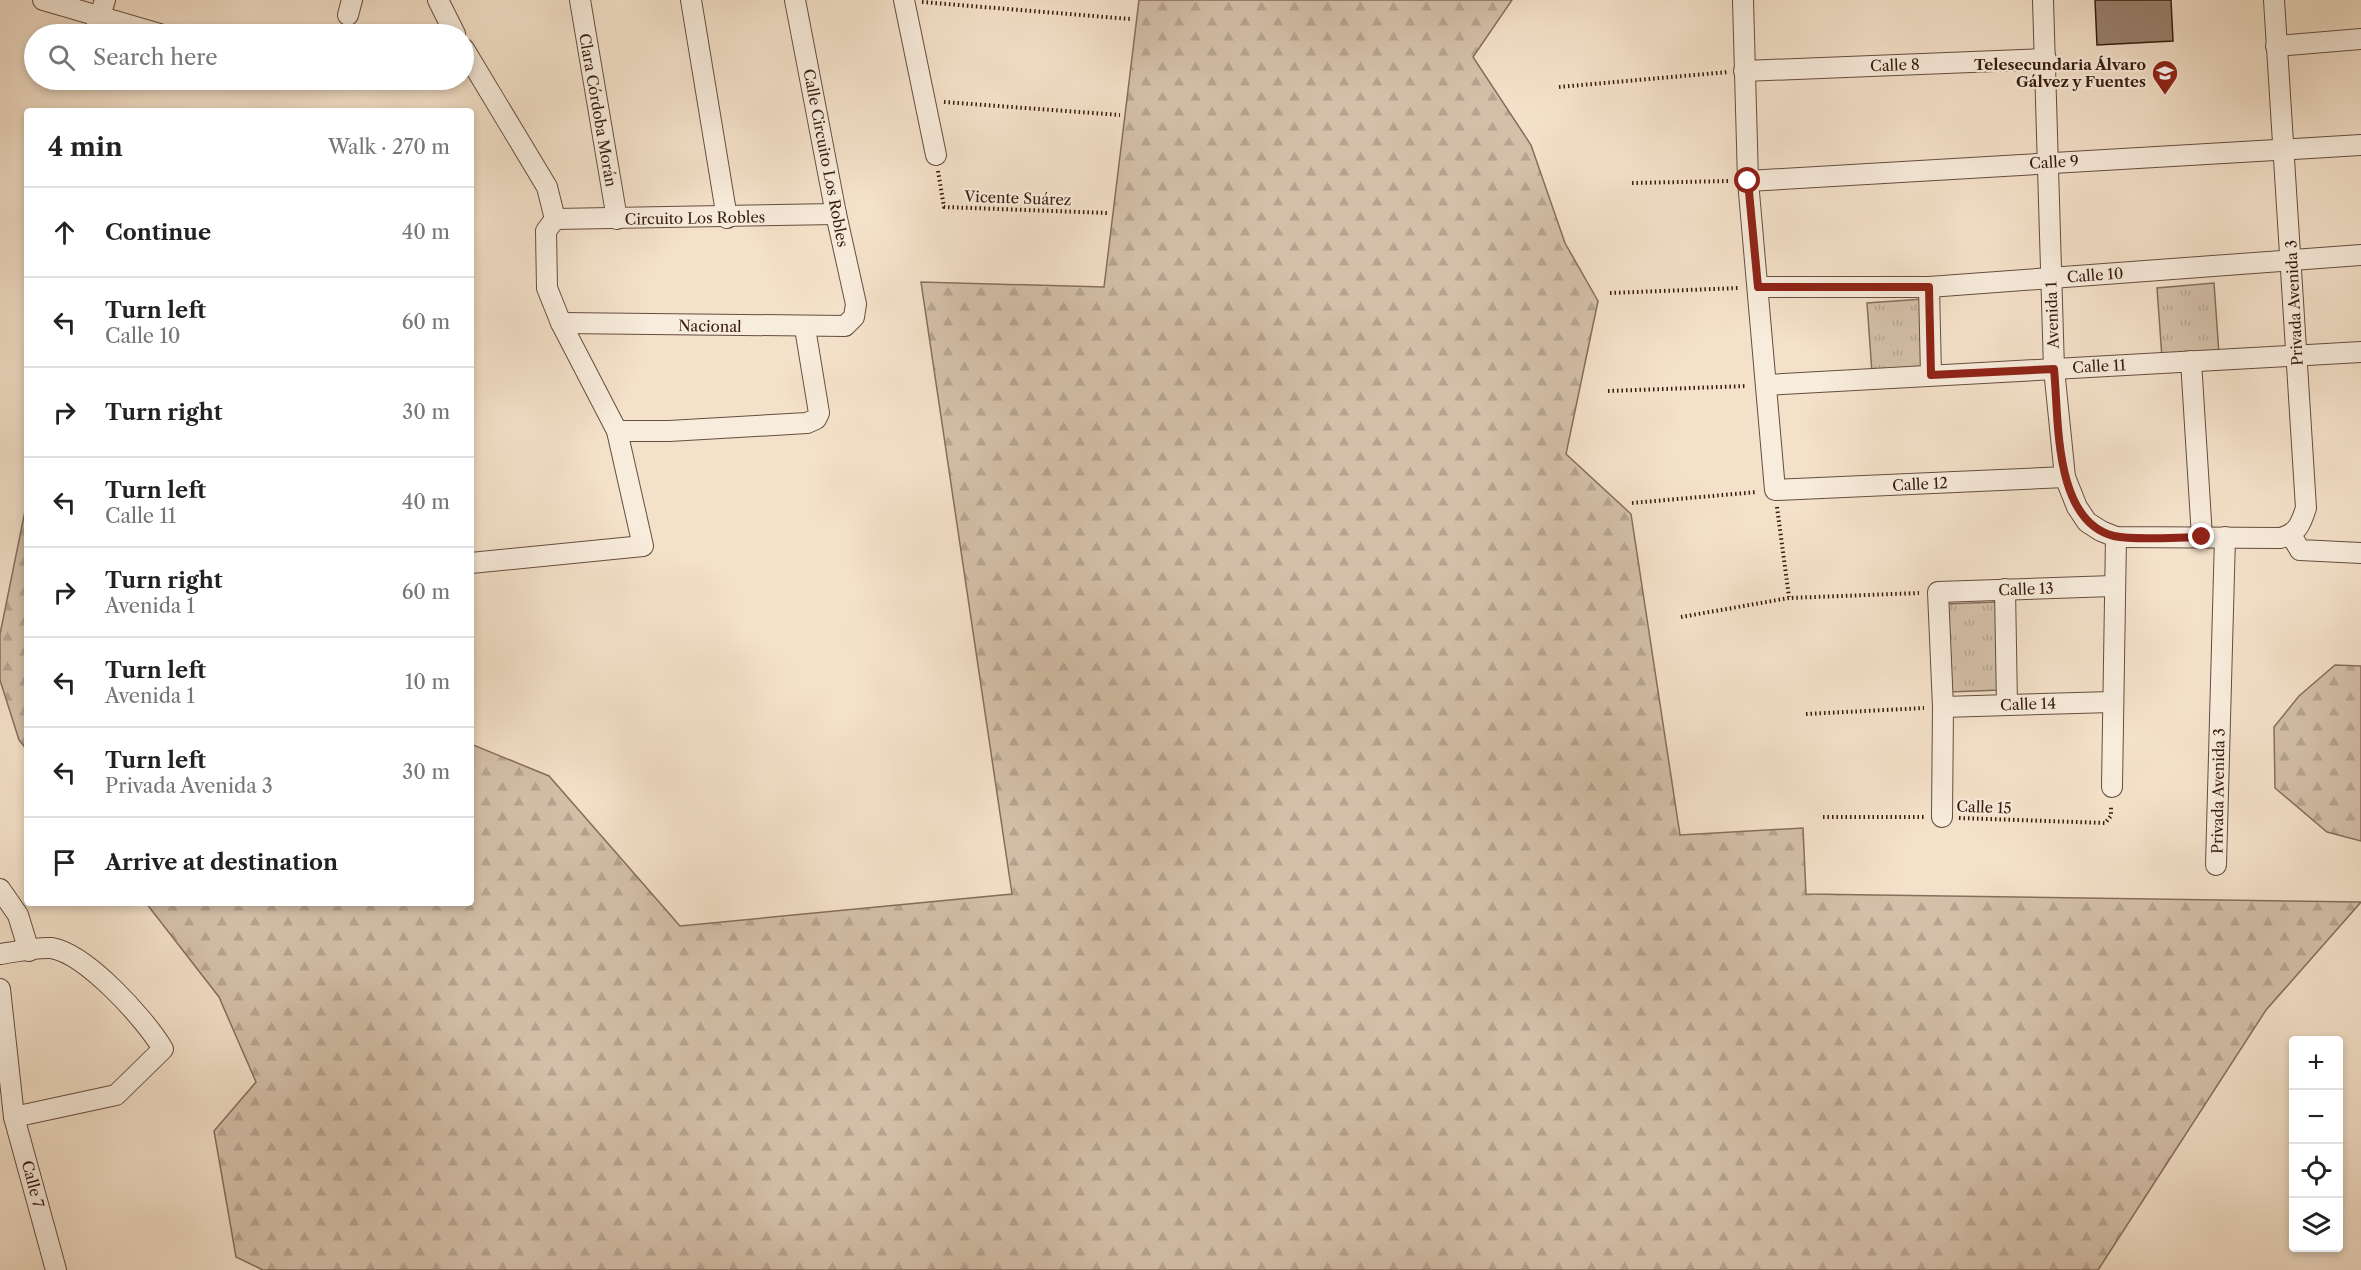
<!DOCTYPE html>
<meta charset="utf-8">
<style>
:root{--surface:#fff;--page:#f6f6f6;--text:#222;--muted:#767676;--line:#e0e0e0}
body{margin:0;font-family:"Libre Caslon Text",serif;background:var(--page);color:var(--text)}
.controls{position:absolute;right:18px;bottom:18px;display:grid;overflow:hidden;border-radius:6px;box-shadow:0 3px 9px #0003}
.controls button{width:54px;height:54px;display:grid;place-items:center;padding:0;border:0;border-bottom:2px solid var(--line);background:var(--surface);color:var(--text);font:30px sans-serif}
.stop{position:absolute;width:18px;height:18px;margin:-14px;border:4px solid #8f2418;border-radius:50%;background:#fff}
.stop.end{background:#8f2418;border-color:#fff;box-shadow:0 2px 6px #0008}
.list{margin:0;padding:0;list-style:none}
h2{display:flex;justify-content:space-between;align-items:center;height:78px;margin:0;padding:0 24px;font-size:26px}
h2 small{font-size:20px;font-weight:400;color:var(--muted)}
.list li{display:grid;grid-template-columns:39px 1fr auto;gap:18px;align-items:center;box-sizing:border-box;height:90px;padding:0 24px;border-top:2px solid var(--line)}
.list b{display:block;font-size:22px;white-space:nowrap}
.list p{margin:0;font-size:20px;white-space:nowrap;color:var(--muted)}
.list em{font-size:20px;font-style:normal;color:var(--muted)}
.icon{flex:none;width:33px;height:33px;fill:none;stroke:currentColor;stroke-width:2;stroke-linecap:round;stroke-linejoin:round}
.map{position:relative;flex:none;width:2361px;height:1270px;overflow:hidden}
.search{position:absolute;background:var(--surface);box-shadow:0 3px 9px #0003;left:24px;top:24px;width:450px;height:66px;display:flex;align-items:center;gap:15px;box-sizing:border-box;padding:0 21px;border-radius:33px;color:var(--muted);font-size:22px}
.panel{position:absolute;background:var(--surface);box-shadow:0 3px 9px #0003;left:24px;top:108px;width:450px;height:798px;border-radius:6px}
.map>svg:first-child{display:block}
.grass{fill:url(#grass-tufts);stroke:#866e5c;stroke-width:1.5}
.forest{fill:url(#forest-firs);stroke:#866e5c;stroke-width:1.5}
.building{fill:#998270;stroke:#371c0f;stroke-width:1.5}
.lines{fill:none;stroke-linecap:round;stroke-linejoin:round}
.minor-casing{stroke:#664d3e;stroke-width:22}
.path{stroke:#371c0f;stroke-width:4;stroke-dasharray:1.5 3;stroke-linecap:butt}
.minor{stroke:#f8ecdc;stroke-width:20}
.route{stroke:#8f2418;stroke-width:8}
.labels{text-anchor:middle;dominant-baseline:central;stroke-width:4.5;stroke-linejoin:round;paint-order:stroke}
.poi-label{font-size:15px;font-weight:bold;fill:#371c0f;stroke:#f8ecdc;text-anchor:end}
.street-label{font-size:15px;fill:#371c0f;stroke:#f8ecdc}
</style>
<div class="map">
<svg width="2361" height="1270" viewBox="0 0 2361 1270">
<defs>
<pattern id="grass-tufts" width="24" height="20" patternUnits="userSpaceOnUse" patternTransform="scale(1.5)"><rect width="24" height="20" fill="#d4c0a9"/><path d="M3 7l-1-3M5 7V3M7 7l1-3M15 17l-1-3M17 17v-4M19 17l1-3" fill="none" stroke="#b7a490"/></pattern>
<pattern id="forest-firs" width="22" height="20" patternUnits="userSpaceOnUse" patternTransform="scale(1.5)"><rect width="22" height="20" fill="#d4c0a9"/><path d="M5 1l3.5 6h-7zM16 11l3.5 6h-7z" fill="#b7a490"/></pattern>
</defs>
<rect width="100%" height="100%" fill="#f4e1c9"/>
<filter id="stains"><feTurbulence type="fractalNoise" baseFrequency=".00333" numOctaves="4"/><feColorMatrix values="0 0 0 0 .2 0 0 0 0 .09 0 0 0 0 .02 0 0 0 .5 -.17"/></filter>
<radialGradient id="worn" r=".72"><stop offset=".6" stop-color="#630" stop-opacity="0"/><stop offset="1" stop-color="#630" stop-opacity=".3"/></radialGradient>
<g class="grass">
<path d="M2214 283 2219 354 2162 358 2157 288Z"/>
<path d="M1923 299 1928 369 1872 373 1867 303Z"/>
<path d="M1997 602 2001 690 1949 692 1945 604Z"/>
</g>
<g class="forest">
<path d="M1139 0H1512L1473 57 1531 145 1565 243 1598 301 1566 454 1631 514 1680 835 1803 828 1806 894 2361 902 2266 1010 2098 1270H263L236 1257 214 1131 256 1082 219 997 146 903H471V744L549 776 680 926 1012 894 921 282 1104 287Z"/>
<path d="M27 501V750L19 740 0 680V634Z"/>
<path d="M2335 665 2361 666V841L2327 832 2275 788 2274 727 2299 696Z"/>
</g>
<path class="building" d="M2095 0H2171L2173 41 2097 45Z"/>
<g class="lines">
<g class="minor-casing">
<g id="minor">
<path d="M43 0 160 34"/>
<path d="M438 0 455 34"/>
<path d="M580 0 617 219"/>
<path d="M691 0 727 218"/>
<path d="M904 0 936 155"/>
<path d="M1743 0 1748 181 1775 490 2065 477"/>
<path d="M2043 0 2054 369 2065 477 2077 507 2087 522 2101 531 2116 537 2280 538C2297 534 2301 524 2306 508L2274 0"/>
<path d="M348 15 352 0"/>
<path d="M94 34 105 0"/>
<path d="M2276 46 2361 39"/>
<path d="M464 49 547 187 555 219 546 231 547 288 561 323 617 431 643 546 471 563"/>
<path d="M1744 71 2046 59"/>
<path d="M1748 181 2361 145"/>
<path d="M555 219 836 214"/>
<path d="M1758 287H1929L2361 255"/>
<path d="M1929 287 1931 375"/>
<path d="M561 323 845 326 854 317 856 304 836 214 795 0"/>
<path d="M2191 361 2202 537"/>
<path d="M1766 385 2361 352"/>
<path d="M617 431H669L807 423 816 419 819 413 805 328"/>
<path d="M2291 535 2300 550 2361 553"/>
<path d="M2005 589 2007 705"/>
<path d="M1943 707 2112 702"/>
<path d="M2112 787 2116 537"/>
<path d="M1942 817 1943 707 1938 592 2113 586"/>
<path d="M2216 865 2225 537"/>
<path d="M0 889 18 915 29 951"/>
<path d="M0 954C16 952 35 947 51 948 86 953 146 1020 163 1049L116 1095 14 1117"/>
<path d="M0 989 14 1117 56 1270"/>
</g>
</g>
<g class="path">
<path d="M922 2 1130 19"/>
<path d="M1559 87 1728 72"/>
<path d="M944 102 1120 115"/>
<path d="M938 171 944 207 1107 213"/>
<path d="M1632 183 1729 181"/>
<path d="M1610 293 1739 288"/>
<path d="M1608 391 1747 386"/>
<path d="M1632 503 1757 492"/>
<path d="M1777 507 1789 597"/>
<path d="M1681 617 1789 598 1919 593"/>
<path d="M1806 714 1924 708"/>
<path d="M1823 817H1924"/>
<path d="M1959 818 2105 823 2111 816V806"/>
</g>
<use href="#minor" class="minor"/>
</g>
<g class="lines">
<path class="route" d="M1748 181 1758 287H1929L1931 375 2054 369C2059 418 2053 521 2114 536 2136 541 2178 537 2202 537"/>
</g>
<defs>
<g id="school-pin" transform="scale(1.35)"><path d="M0 17L-7.5 6A9.5 9.5 0 1 1 7.5 6Z" fill="#8f2418" stroke="#f8ecdc"/><path d="M0-5L7-2L0 1L-7-2ZM-4 1L0 2.5L4 1V4Q0 6-4 4Z" fill="#fff"/></g>
</defs>
<g fill-rule="evenodd">
<use href="#school-pin" x="2165" y="73"/>
</g>
<g class="labels">
<g class="poi-label">
<text x="2146" y="64">Telesecundaria Álvaro<tspan x="2146" dy="17">Gálvez y Fuentes</tspan></text>
</g>
<g class="street-label">
<text transform="translate(1895 65) rotate(-2)">Calle 8</text>
<text transform="translate(598 110) rotate(80)">Clara Córdoba Morán</text>
<text transform="translate(826 158) rotate(79)">Calle Circuito Los Robles</text>
<text transform="translate(2054 162) rotate(-3)">Calle 9</text>
<text transform="translate(1018 198) rotate(2)">Vicente Suárez</text>
<text transform="translate(695 218) rotate(-1)">Circuito Los Robles</text>
<text transform="translate(2095 275) rotate(-4)">Calle 10</text>
<text transform="translate(2294 303) rotate(-93)">Privada Avenida 3</text>
<text transform="translate(2052 315) rotate(-92)">Avenida 1</text>
<text transform="translate(710 326) rotate(1)">Nacional</text>
<text transform="translate(2099 366) rotate(-3)">Calle 11</text>
<text transform="translate(1920 484) rotate(-3)">Calle 12</text>
<text transform="translate(2026 589) rotate(-2)">Calle 13</text>
<text transform="translate(2028 704) rotate(-2)">Calle 14</text>
<text transform="translate(2218 791) rotate(-89)">Privada Avenida 3</text>
<text transform="translate(1984 807) rotate(2)">Calle 15</text>
<text transform="translate(33 1184) rotate(75)">Calle 7</text>
</g>
</g>
<rect width="100%" height="100%" filter="url(#stains)"/>
<rect width="100%" height="100%" fill="url(#worn)"/>
</svg>
<div class="controls">
<button>+</button>
<button>−</button>
<button><svg class="icon" aria-label="locate" viewBox="0 0 24 24"><circle cx="12" cy="12" r="6"/><path d="M12 2v4M12 18v4M2 12h4M18 12h4"/></svg></button>
<button><svg class="icon" aria-label="layers" viewBox="0 0 24 24"><path d="M12 4l9 5-9 5-9-5zM3 14l9 5 9-5"/></svg></button>
</div>
<div class="stop" style="left:1748px;top:181px"></div>
<div class="stop end" style="left:2202px;top:537px"></div>
<div class="search"><svg class="icon" aria-label="search" viewBox="0 0 24 24"><circle cx="10" cy="10" r="6"/><path d="M15 15l6 6"/></svg>Search here</div>
<section class="panel">
<h2>4 min<small>Walk · 270 m</small></h2>
<ul class="list">
<li><svg class="icon" aria-label="ahead" viewBox="0 0 24 24"><path d="M12 20V5M6 11l6-6 6 6"/></svg><div><b>Continue</b></div><em>40 m</em></li>
<li><svg class="icon" aria-label="left" viewBox="0 0 24 24"><path d="M17 20v-9H6M10 6l-5 5 5 5"/></svg><div><b>Turn left</b><p>Calle 10</p></div><em>60 m</em></li>
<li><svg class="icon" aria-label="right" viewBox="0 0 24 24"><path d="M7 20v-9h11M14 6l5 5-5 5"/></svg><div><b>Turn right</b></div><em>30 m</em></li>
<li><svg class="icon" aria-label="left" viewBox="0 0 24 24"><path d="M17 20v-9H6M10 6l-5 5 5 5"/></svg><div><b>Turn left</b><p>Calle 11</p></div><em>40 m</em></li>
<li><svg class="icon" aria-label="right" viewBox="0 0 24 24"><path d="M7 20v-9h11M14 6l5 5-5 5"/></svg><div><b>Turn right</b><p>Avenida 1</p></div><em>60 m</em></li>
<li><svg class="icon" aria-label="left" viewBox="0 0 24 24"><path d="M17 20v-9H6M10 6l-5 5 5 5"/></svg><div><b>Turn left</b><p>Avenida 1</p></div><em>10 m</em></li>
<li><svg class="icon" aria-label="left" viewBox="0 0 24 24"><path d="M17 20v-9H6M10 6l-5 5 5 5"/></svg><div><b>Turn left</b><p>Privada Avenida 3</p></div><em>30 m</em></li>
<li><svg class="icon" aria-label="arrive" viewBox="0 0 24 24"><path d="M6 21V4h12l-3 4 3 4H6"/></svg><div><b>Arrive at destination</b></div></li>
</ul>
</section>
</div>
